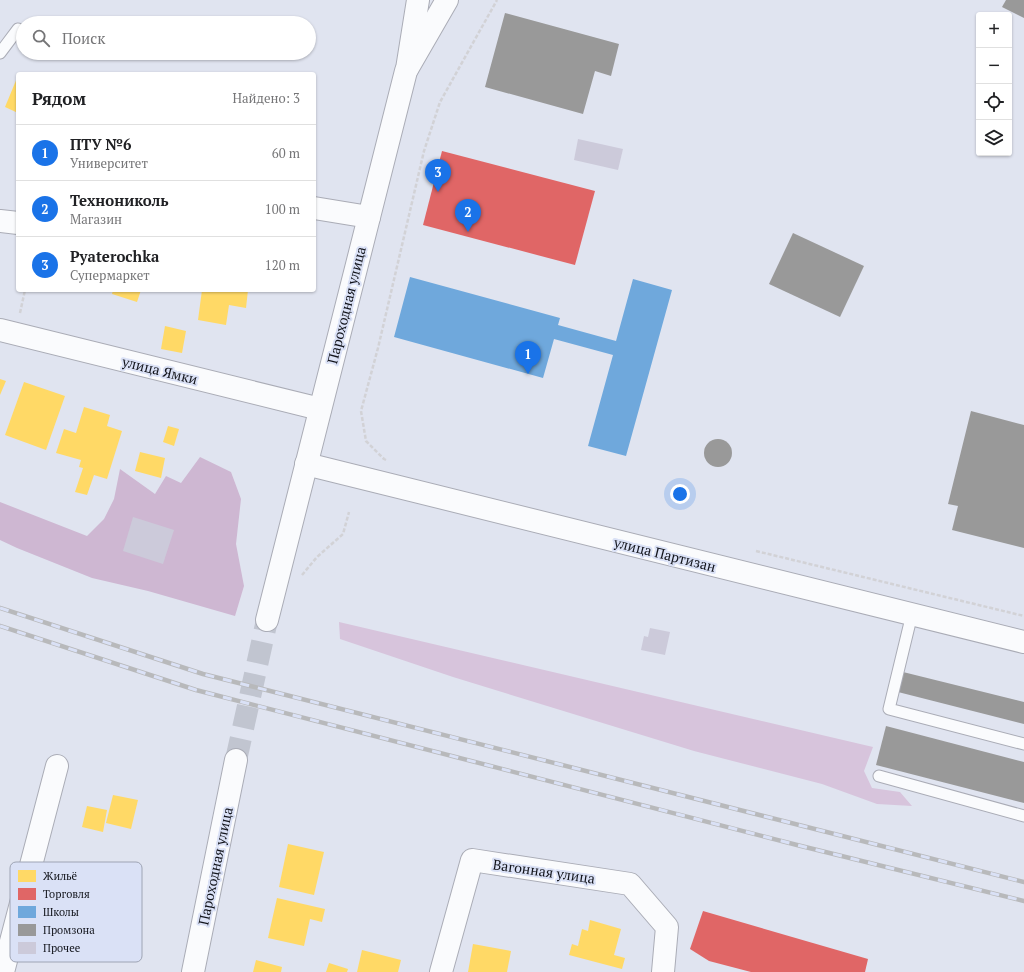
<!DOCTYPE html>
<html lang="ru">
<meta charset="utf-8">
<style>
:root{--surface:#fff;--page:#f2f2f2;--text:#202124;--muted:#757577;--line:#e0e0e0;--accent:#1a73e8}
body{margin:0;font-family:"PT Serif",serif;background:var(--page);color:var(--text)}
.controls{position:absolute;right:12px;top:12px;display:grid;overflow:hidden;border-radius:4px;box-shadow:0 1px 3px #0004}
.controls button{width:36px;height:36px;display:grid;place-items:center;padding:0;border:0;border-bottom:1px solid var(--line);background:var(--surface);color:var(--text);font:20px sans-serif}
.you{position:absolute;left:680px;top:494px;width:14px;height:14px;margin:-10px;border:3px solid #fff;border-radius:50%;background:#1a73e8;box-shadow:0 0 0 6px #1a73e833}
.badge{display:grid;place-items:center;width:26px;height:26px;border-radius:50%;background:var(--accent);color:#fff;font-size:13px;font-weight:700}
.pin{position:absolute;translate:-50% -33px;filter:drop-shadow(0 1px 2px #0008)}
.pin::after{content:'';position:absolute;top:21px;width:14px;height:12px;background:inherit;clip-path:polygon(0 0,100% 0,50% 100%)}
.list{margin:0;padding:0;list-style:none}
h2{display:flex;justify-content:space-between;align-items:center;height:52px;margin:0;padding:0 16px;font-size:17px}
h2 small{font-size:13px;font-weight:400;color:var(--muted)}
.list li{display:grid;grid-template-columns:26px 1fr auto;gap:12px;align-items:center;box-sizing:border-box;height:56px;padding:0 16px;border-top:1px solid var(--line)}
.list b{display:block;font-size:15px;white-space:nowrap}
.list p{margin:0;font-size:13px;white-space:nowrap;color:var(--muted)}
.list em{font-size:13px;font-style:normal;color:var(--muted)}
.icon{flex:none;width:22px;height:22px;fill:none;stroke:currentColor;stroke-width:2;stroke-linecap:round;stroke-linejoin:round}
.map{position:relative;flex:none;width:1024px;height:972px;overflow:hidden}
.search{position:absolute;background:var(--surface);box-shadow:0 1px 3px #0004;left:16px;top:16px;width:300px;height:44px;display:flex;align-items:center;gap:10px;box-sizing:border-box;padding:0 14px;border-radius:22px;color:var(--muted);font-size:15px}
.panel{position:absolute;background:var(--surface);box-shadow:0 1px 3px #0004;left:16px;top:72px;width:300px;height:220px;border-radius:4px}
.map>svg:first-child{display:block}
.green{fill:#d7c4dc}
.forest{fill:#ceb7d2}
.homes{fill:#ffd966}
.shops{fill:#e06666}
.schools{fill:#6fa8dc}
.industry{fill:#999}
.building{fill:#cccada}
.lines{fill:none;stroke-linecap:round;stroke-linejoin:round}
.secondary-tunnel{stroke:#c1c5d0;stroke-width:22;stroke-dasharray:22 11;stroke-linecap:butt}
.lane-casing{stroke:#aaacb6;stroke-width:13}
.street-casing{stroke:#aaacb6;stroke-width:24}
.secondary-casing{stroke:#aaacb6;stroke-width:24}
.path{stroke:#d2d2d6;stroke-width:2.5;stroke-dasharray:4 2;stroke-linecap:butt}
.lane{stroke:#fafbfd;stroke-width:11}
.street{stroke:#fafbfd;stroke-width:22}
.secondary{stroke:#fafbfd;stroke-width:22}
.rail-casing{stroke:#b8b9bb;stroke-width:4.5}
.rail{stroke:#dae1f6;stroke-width:3;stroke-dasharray:9;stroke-linecap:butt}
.labels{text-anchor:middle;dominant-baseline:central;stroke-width:4;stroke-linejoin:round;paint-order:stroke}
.street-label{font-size:14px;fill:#12141b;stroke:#dae1f6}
.key{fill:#dae1f6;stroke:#9ea4b4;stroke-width:1}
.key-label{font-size:11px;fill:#12141b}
</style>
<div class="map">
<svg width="1024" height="972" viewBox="0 0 1024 972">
<rect width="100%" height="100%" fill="#e0e4f0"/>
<path class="green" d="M339 622 873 747 864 771 872 788 900 792 912 806 877 804 822 784 694 751 453 677 340 639Z"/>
<path class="forest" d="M200 457 231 472 241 499 236 544 244 586 235 616 148 591 92 578 17 548 0 540V502L87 536 104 519 114 499 120 469 155 494 166 476 181 483Z"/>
<g class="homes">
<path d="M17 78 18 79V113L5 107Z"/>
<path d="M113 290H141L137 302 112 294Z"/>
<path d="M202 290H248L246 308 229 305 226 325 198 320Z"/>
<path d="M165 326 186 331 182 353 161 349Z"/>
<path d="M0 379 6 381 0 395Z"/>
<path d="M24 382 65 396 46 450 5 435Z"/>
<path d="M84 407 110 415 107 426 122 431 107 479 94 475 87 495 75 492 83 468 79 467 81 460 56 453 64 429 76 433Z"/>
<path d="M168 426 179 429 174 446 163 442Z"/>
<path d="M140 452 165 458 161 478 135 471Z"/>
<path d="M113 795 138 800 131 829 106 823Z"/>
<path d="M87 806 107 810 103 832 82 827Z"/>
<path d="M288 844 324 852 314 895 279 887Z"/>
<path d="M277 898 325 909 322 922 310 919 304 946 268 938Z"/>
<path d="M590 920 621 929 614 955 625 958 622 969 569 955 572 944 578 946 582 929 588 931Z"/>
<path d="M473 944 511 951 507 972H468Z"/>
<path d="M362 950 401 960 398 972H357Z"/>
<path d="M256 960 282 967 281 972H253Z"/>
<path d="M329 963 348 969 347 972H326Z"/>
</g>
<g class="shops">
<path d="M442 151 595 191 575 265 423 225Z"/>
<path d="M703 911 868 959 865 972H751L709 961 690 949Z"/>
</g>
<path class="schools" d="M410 277 560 318 558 325 616 341 633 279 672 290 626 456 588 446 613 355 554 339 543 378 394 337Z"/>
<g class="industry">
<path d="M1006 0H1024V18L1002 7Z"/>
<path d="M505 13 619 44 611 76 595 71 583 114 485 87Z"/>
<path d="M793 233 864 266 840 317 769 284Z"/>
<path d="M971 411 1024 425V548L952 530 958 506 948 504Z"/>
<circle cx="718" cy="453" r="14"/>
<path d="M903 672 1024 702V724L898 692Z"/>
<path d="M886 726 1024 762V803L876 765Z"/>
</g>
<g class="building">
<path d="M578 139 623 149 618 170 574 160Z"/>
<path d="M133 517 174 530 163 564 123 551Z"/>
<path d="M650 628 670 632 665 655 641 650 644 636 648 637Z"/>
</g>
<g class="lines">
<path class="secondary-tunnel" d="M236 760 267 620"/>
<g class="lane-casing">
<g id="lane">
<path d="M0 53 18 29"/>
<path d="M912 614 889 709 1024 744"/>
<path d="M879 776 1024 816"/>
</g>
</g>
<g class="street-casing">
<g id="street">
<path d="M407 69 418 0"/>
<path d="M314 208 369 217"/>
<path d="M0 221 18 223"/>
<path d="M0 330 320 409"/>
<path d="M306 464 1024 642"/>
<path d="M3 972 57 766"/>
<path d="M441 972 472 860 630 884 667 927 663 972"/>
</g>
</g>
<g class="secondary-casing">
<g id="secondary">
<path d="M267 620 406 71 447 0"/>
<path d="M193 972 236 760"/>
</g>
</g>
<g class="path">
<path d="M20 313 25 290"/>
<path d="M386 460 384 459 366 441 361 411 378 348 424 151 440 102 497 0"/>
<path d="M756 551 1024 616"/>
<path d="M302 575 317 557 343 534 349 512"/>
</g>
<use href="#lane" class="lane"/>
<use href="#street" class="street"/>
<use href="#secondary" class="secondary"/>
<g class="rail-casing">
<g id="rail">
<path d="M0 608 203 674 1024 882"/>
<path d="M0 626 196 690 797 845 1024 901"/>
</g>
</g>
<use href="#rail" class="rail"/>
</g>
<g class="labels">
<g class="street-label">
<text transform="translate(346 305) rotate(-76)">Пароходная улица</text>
<text transform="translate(160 370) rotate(14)">улица Ямки</text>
<text transform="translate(665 554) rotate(14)">улица Партизан</text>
<text transform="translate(215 866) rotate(-78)">Пароходная улица</text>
<text transform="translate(544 871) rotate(8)">Вагонная улица</text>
</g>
</g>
<rect x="10" y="862" width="132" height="100" rx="6" class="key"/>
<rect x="18" y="870" width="18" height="12" fill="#ffd966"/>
<rect x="18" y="888" width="18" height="12" fill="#e06666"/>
<rect x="18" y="906" width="18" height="12" fill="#6fa8dc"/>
<rect x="18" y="924" width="18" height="12" fill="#999"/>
<rect x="18" y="942" width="18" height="12" fill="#cccada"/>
<g class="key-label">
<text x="43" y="880">Жильё</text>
<text x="43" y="898">Торговля</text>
<text x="43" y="916">Школы</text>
<text x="43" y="934">Промзона</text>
<text x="43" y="952">Прочее</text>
</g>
</svg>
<div class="controls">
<button>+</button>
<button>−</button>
<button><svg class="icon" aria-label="locate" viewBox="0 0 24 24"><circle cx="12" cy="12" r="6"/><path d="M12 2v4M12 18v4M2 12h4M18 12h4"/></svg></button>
<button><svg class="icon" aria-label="layers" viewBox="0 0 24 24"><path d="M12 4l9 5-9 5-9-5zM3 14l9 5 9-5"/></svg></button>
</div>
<div class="you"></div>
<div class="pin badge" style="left:528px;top:374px">1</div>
<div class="pin badge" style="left:468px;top:232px">2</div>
<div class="pin badge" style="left:438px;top:192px">3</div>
<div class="search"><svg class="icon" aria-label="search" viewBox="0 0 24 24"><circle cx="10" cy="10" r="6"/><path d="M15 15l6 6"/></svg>Поиск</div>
<section class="panel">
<h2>Рядом<small>Найдено: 3</small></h2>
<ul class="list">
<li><span class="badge">1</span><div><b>ПТУ №6</b><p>Университет</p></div><em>60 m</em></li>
<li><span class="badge">2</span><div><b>Технониколь</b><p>Магазин</p></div><em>100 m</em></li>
<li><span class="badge">3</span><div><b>Pyaterochka</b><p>Супермаркет</p></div><em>120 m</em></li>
</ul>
</section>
</div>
